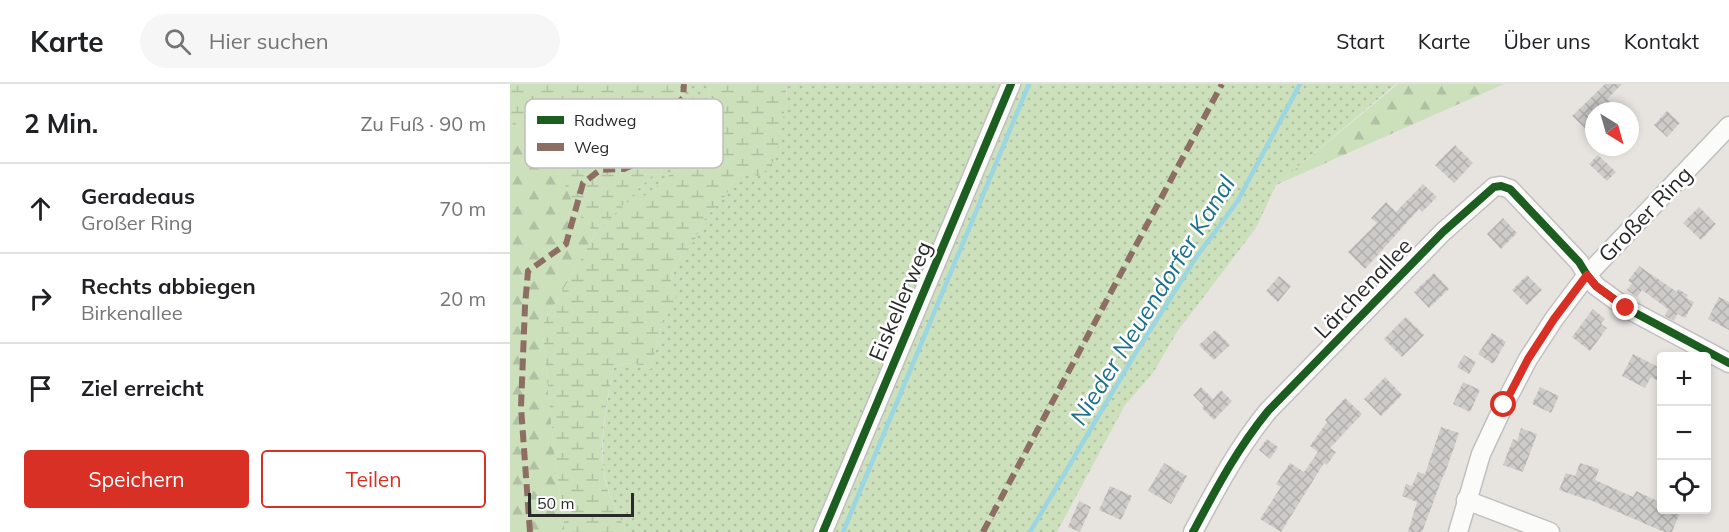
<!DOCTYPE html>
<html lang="de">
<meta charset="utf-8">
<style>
:root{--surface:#fff;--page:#f6f6f6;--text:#202124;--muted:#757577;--line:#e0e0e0;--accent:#d93025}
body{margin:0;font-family:Mulish,sans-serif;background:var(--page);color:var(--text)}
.controls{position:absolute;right:18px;bottom:18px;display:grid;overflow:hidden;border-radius:6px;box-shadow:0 3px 9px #0003}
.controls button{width:54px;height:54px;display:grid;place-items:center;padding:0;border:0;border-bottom:2px solid var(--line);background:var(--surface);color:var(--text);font:30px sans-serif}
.compass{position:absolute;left:1075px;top:18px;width:54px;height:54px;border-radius:50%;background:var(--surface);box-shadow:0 3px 9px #0003;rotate:143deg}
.scale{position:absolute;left:18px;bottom:15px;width:106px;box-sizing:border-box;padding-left:6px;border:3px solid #2a2a2a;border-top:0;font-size:16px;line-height:21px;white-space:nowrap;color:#2a2a2a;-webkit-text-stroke:4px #fff;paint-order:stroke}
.stop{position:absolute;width:18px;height:18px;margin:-14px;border:4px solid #d93025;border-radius:50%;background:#fff}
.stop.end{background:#d93025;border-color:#fff;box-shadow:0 2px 6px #0008}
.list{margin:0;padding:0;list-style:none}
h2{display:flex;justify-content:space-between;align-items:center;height:78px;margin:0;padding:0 24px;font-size:26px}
h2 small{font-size:20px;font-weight:400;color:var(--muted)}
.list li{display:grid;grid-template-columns:39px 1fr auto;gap:18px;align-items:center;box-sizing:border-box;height:90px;padding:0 24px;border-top:2px solid var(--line)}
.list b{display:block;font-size:22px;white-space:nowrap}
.list p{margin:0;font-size:20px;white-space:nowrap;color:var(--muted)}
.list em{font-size:20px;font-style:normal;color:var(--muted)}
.actions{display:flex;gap:12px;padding:18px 24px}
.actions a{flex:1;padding:14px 0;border:2px solid var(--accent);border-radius:6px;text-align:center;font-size:21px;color:var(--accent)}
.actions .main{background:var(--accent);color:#fff}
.icon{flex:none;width:33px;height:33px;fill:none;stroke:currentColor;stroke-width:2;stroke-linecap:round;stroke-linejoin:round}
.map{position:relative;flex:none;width:1219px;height:448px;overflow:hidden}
header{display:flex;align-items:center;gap:36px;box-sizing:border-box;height:84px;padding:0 30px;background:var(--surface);border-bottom:2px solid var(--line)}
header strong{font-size:28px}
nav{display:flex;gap:33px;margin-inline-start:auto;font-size:21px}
.search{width:420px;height:54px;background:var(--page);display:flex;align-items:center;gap:15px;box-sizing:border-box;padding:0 21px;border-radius:33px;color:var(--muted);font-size:22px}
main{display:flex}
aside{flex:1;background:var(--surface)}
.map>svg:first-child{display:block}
.grass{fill:url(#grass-dots)}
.forest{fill:url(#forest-firs)}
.wetland{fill:url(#wetland-marsh)}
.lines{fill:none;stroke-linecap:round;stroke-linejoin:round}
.stream{stroke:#9bd6e2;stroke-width:4.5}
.building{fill:url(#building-cross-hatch)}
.street-casing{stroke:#c1c0c1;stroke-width:21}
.street{stroke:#fbfbfa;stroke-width:18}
.quiet{stroke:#8d6e63;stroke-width:6;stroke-dasharray:12 6;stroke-linecap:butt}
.cycleway-casing{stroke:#fff;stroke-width:11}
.cycleway{stroke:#1b5e20;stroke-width:8}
.route{stroke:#d93025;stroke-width:8}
.labels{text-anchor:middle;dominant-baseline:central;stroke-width:5;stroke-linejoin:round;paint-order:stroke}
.street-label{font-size:22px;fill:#2a2a2a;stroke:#fff}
.water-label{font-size:24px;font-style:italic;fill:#1a6f8d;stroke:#fff}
.key{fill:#fff;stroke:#bfbfbf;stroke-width:1.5}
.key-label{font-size:16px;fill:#2a2a2a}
</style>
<header>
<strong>Karte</strong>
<div class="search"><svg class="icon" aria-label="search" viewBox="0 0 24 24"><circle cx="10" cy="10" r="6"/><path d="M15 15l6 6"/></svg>Hier suchen</div>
<nav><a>Start</a><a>Karte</a><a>Über uns</a><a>Kontakt</a></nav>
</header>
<main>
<aside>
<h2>2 Min.<small>Zu Fuß · 90 m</small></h2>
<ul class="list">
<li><svg class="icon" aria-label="ahead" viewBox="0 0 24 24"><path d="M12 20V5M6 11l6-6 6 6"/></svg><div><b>Geradeaus</b><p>Großer Ring</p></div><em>70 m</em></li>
<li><svg class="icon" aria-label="right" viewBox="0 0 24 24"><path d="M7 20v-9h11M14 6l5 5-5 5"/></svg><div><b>Rechts abbiegen</b><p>Birkenallee</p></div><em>20 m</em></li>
<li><svg class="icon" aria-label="arrive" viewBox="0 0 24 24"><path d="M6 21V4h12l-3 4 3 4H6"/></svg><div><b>Ziel erreicht</b></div></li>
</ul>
<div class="actions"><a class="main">Speichern</a><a>Teilen</a></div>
</aside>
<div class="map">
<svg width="1219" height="448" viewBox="0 0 1219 448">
<defs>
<pattern id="grass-dots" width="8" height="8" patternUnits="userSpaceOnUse" patternTransform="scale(1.5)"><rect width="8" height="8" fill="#cde0bc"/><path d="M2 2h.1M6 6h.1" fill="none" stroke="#b0c0a2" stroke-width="1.8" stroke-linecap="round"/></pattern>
<pattern id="forest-firs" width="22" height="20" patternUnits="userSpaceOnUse" patternTransform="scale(1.5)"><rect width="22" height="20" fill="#cde0bc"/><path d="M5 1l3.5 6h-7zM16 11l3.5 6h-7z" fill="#b0c0a2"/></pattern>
<pattern id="wetland-marsh" width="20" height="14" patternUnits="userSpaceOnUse" patternTransform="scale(1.5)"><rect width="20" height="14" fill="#cde0bc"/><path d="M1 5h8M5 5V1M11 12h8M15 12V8" fill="none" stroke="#b0c0a2"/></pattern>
<pattern id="building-cross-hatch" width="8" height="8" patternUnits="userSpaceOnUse" patternTransform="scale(1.5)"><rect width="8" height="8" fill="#ceccc9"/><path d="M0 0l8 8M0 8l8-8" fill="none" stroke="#b1afad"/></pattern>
</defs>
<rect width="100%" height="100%" fill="#e7e4e0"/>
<g class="grass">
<path d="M169 0H200L198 32 180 72 149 101 86 149 137 96 157 80 171 28Z"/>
<path d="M277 0H886L766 101 746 144 667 248 643 289 615 321 547 448H114L115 444C109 431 101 416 97 402 87 367 97 318 104 283 118 277 128 280 141 285L153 235 165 213 159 202 167 178 186 154 192 138 216 111 226 93 233 88 277 9Z"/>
</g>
<g class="forest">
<path d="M888 0H994L766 101Z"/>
<path d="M0 36C19 46 41 71 50 90 60 110 67 135 86 149L32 242 43 358 55 448H0Z"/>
</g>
<path class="wetland" d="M0 0H169L171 28 177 58 157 80 137 96 90 145 149 101 180 72 198 32 200 0H277C275 20 272 57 264 75 261 83 255 88 248 92L233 88 226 93 216 111 192 138 186 154 167 178 159 202 166 213 153 235 141 285C128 279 117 277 104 283 96 320 87 363 96 401 100 415 109 430 115 445L114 448H55L43 358 32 242 86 149C66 134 60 111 50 90 41 71 19 46 0 36Z"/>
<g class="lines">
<g class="stream">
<path d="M333 448 519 0"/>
<path d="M520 448 625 270 687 172 727 118 790 0"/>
</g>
</g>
<g class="building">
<path d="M1095 0H1112L1097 15 1109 27H1084V37L1076 45 1062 32Z"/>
<path d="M1157 27 1170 39 1157 53 1144 41Z"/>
<path d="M945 61 963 79 944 99 925 81Z"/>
<path d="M1088 71 1106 88 1097 97 1079 80Z"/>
<path d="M913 100 927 113 912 128 909 125 855 185 838 168 867 139 861 134 876 118 886 128Z"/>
<path d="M1189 123 1206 140 1191 156 1173 139Z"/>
<path d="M993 134 1007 149 991 165 977 150Z"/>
<path d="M1129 182 1167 208 1168 205 1178 211 1176 214 1184 218 1175 234 1167 230 1164 237 1155 232 1158 225 1132 206 1127 213 1117 206 1122 199 1118 197Z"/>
<path d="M924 189 939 205 919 224 904 208Z"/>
<path d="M1017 191 1032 206 1017 221 1002 206Z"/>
<path d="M769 192 781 202 768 218 756 207Z"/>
<path d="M1209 213 1219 218V246L1198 235Z"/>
<path d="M1083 225 1095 235 1091 240 1097 244 1080 267 1062 253Z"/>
<path d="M896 233 914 251 892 273 874 255Z"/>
<path d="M705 246 720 261 704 276 689 261Z"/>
<path d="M982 249 996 258 983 280 968 270Z"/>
<path d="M1123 270 1152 285V299L1141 293 1135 304 1112 292Z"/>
<path d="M954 271 966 278 959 290 947 283Z"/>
<path d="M875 293 892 311 871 332 854 315Z"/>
<path d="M953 298 970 306 960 328 943 320Z"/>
<path d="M691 303 703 315 711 306 722 317 704 336 692 324 694 322 683 311Z"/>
<path d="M1030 303 1049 312 1041 329 1022 320Z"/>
<path d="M835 314 852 330 820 364 826 368 817 381 814 379 771 448 750 435 771 403 766 400 780 379 794 388 808 368 800 362 817 338 815 336Z"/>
<path d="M931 343 949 349 934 392H933L912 448H898L907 418 892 412 896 400 902 402 908 388 915 390Z"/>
<path d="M1011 344 1027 350 1013 388 993 381 1003 355 1007 357Z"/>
<path d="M757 355 768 363 760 375 749 366Z"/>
<path d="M654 379 677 392 661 420 638 407Z"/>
<path d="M1070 379 1089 385 1085 396 1123 413 1126 407 1152 419V426H1171L1162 448H1154L1078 415V416L1049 406 1056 389 1065 392Z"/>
<path d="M600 402 622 412 611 436 589 426Z"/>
<path d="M569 417 581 423 570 448 558 443Z"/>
</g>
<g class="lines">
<g class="street-casing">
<g id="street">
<path d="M956 416 1040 448"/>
<path d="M313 448 501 0"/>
<path d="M683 448C706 405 727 365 758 327L933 148 984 103 991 102 1000 105 1069 178 1077 191 1086 202 1116 224 1219 279"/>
<path d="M948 448 971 370 994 321 1018 275 1044 235 1077 191 1219 42"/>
</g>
</g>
<use href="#street" class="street"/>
<g class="quiet">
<path d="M20 448 11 323 15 222 18 187 56 160 73 99 90 86 114 85 145 71 160 25 173 14 174 0"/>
<path d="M473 448 712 0"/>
</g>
<g class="cycleway-casing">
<g id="cycleway">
<path d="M313 448 501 0"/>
<path d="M683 448C706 405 727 365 758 327L933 148 984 103 991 102 1000 105 1069 178 1077 191 1086 202 1116 224 1219 279"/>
</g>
</g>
<use href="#cycleway" class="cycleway"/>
</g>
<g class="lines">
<path class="route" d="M994 321 1018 275 1044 235 1077 191 1086 202 1116 224"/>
</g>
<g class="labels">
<g class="street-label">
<text transform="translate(1135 130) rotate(-46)">Großer Ring</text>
<text transform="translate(853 204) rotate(-46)">Lärchenallee</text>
<text transform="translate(390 217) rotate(-67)">Eiskellerweg</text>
</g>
<g class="water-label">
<text transform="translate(642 216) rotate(-58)">Nieder Neuendorfer Kanal</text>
</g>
</g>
<rect x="15" y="15" width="198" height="69" rx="9" class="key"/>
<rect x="27" y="32" width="27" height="8" fill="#1b5e20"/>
<rect x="27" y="59" width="27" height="8" fill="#8d6e63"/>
<g class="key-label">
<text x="64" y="42">Radweg</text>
<text x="64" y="69">Weg</text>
</g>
</svg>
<div class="controls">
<button>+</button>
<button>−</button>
<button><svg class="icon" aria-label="locate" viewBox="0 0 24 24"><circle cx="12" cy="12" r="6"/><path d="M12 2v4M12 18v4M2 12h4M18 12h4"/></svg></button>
</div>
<svg class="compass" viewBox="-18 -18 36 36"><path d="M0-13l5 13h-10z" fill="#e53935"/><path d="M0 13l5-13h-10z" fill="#757577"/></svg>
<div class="scale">50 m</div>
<div class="stop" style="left:994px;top:321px"></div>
<div class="stop end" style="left:1116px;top:224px"></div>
</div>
</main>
